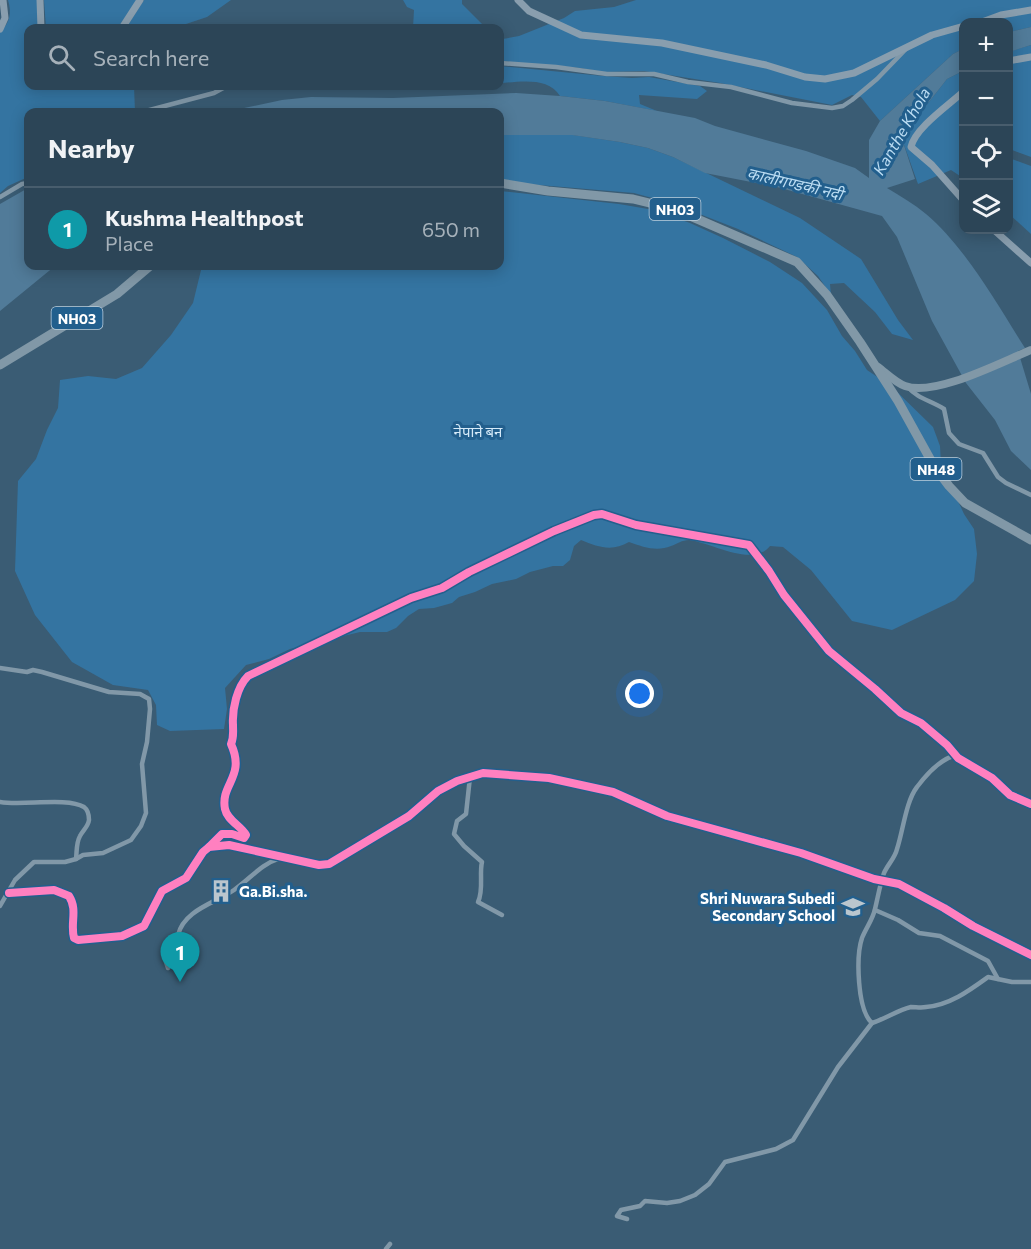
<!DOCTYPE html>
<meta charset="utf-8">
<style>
:root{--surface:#2c4557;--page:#384f61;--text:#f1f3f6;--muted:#a6b1ba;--line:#485d6d;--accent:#e797bd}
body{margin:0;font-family:Commissioner,"Noto Sans Devanagari",sans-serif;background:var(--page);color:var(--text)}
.controls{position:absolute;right:18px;top:18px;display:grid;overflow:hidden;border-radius:12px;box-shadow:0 3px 15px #0003}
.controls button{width:54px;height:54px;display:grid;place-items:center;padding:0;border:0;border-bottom:2px solid var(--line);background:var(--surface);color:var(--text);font:30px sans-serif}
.you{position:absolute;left:640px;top:694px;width:21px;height:21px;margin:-15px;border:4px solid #fff;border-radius:50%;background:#1a73e8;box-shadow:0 0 0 9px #1a73e833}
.badge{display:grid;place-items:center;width:39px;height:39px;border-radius:50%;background:var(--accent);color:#fff;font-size:20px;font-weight:700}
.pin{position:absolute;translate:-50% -50px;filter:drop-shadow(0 2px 3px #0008)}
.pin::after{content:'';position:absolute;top:32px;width:21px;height:18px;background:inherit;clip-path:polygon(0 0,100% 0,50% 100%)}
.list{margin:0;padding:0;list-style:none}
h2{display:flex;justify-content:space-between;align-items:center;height:78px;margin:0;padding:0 24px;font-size:26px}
h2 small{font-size:20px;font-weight:400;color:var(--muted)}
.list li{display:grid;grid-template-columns:39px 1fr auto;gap:18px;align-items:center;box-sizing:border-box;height:84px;padding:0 24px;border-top:2px solid var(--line)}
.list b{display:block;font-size:22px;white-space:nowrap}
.list p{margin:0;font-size:20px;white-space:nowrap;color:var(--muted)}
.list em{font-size:20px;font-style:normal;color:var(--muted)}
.icon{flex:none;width:33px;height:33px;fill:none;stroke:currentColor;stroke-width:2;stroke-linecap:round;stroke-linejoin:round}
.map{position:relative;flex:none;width:1031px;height:1249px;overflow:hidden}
.search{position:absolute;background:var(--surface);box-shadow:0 3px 15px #0003;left:24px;top:24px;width:480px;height:66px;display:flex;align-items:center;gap:15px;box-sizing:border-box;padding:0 21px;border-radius:12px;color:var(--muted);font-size:22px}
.panel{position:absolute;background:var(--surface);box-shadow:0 3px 15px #0003;left:24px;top:108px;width:480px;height:162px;border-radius:12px}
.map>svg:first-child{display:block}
.green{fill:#3474a1}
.water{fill:#517b99}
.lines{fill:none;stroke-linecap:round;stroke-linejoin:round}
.street{stroke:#8198a8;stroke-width:4.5}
.secondary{stroke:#899eae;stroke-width:7}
.primary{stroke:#8198a7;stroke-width:8}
.highway{stroke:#8198a7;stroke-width:9}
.cycleway-casing{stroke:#225f8d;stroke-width:11}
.cycleway{stroke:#ff80c0;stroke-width:8}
.labels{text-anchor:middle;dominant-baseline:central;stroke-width:6;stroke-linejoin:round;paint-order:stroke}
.shield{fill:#225f8d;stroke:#bdcfdd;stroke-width:1.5}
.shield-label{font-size:14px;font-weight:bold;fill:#fff}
.park-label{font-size:15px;fill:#d5eaf8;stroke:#225f8d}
.poi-label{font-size:15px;font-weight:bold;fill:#fff;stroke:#225f8d;text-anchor:start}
.water-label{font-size:16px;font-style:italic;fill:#bcddf3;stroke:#225f8d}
</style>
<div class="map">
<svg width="1031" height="1249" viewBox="0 0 1031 1249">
<rect width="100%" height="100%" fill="#3a5c74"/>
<g class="green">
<path d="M8 0H37L39 28H28V86H134L135 112 128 109 118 112H28V177L8 186 0 193V32C10 23 12 13 8 0Z"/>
<path d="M44 0H137L118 28H46Z"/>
<path d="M144 0H231L207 17 183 25 180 28H126Z"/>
<path d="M403 0H462V4L486 28H413L414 10 407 7Z"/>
<path d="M636 0H1031V27L1009 32 1008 22H964L963 49 953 54 880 121 861 97 852 95 832 105 720 83 644 71 603 72 580 68 500 61V37L503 39 519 36 564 18 575 11 614 7Z"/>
<path d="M1031 45V157L1012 150 1009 147 1008 52Z"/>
<path d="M500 66 603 76 632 78 649 77 700 86 707 91 697 99 639 95 640 104 657 111 605 101 560 96C548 76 519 82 500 83Z"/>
<path d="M963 71V178L951 170 918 184 903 142 914 121 947 79Z"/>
<path d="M500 135H573L620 142 648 148 673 157 800 218 861 259 898 320 913 340 892 334 875 312 844 283 830 284 831 295 818 276 797 257 738 229 674 204 634 193 515 183 500 179Z"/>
<path d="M1009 158 1031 166V234L1009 214Z"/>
<path d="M500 191 619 204 654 210 690 223 723 238 770 262 802 283 827 310 842 336 855 351 867 370 891 386 933 427 940 446 941 464 964 514 974 529 977 554 974 581 955 600 892 630 852 621 811 570 783 547 770 546C753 568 710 542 689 540 682 540 677 544 671 546 657 552 643 547 629 542 612 552 598 547 581 540L574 546 570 560 563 566H553L530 572 516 579 492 584 475 592 459 597 452 603 434 608 419 609 408 616 396 628 387 632H360L290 649 269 659 246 665 225 688 227 709 224 729 170 731 157 725 156 705 148 690 113 685 72 662 35 615 15 571 18 481 36 459 47 430 58 408 60 380 88 376 116 379 142 368 171 335 193 303 202 266H500Z"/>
</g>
<g class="water">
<path d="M1031 27V45L1009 52V32Z"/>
<path d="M963 49V71L947 79 914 121 903 142 915 179 887 188C900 196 914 204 926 214 966 248 997 304 1025 348L1018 351 1031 394V470L1011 451 995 420 966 383 932 321 897 237 882 216 777 187 705 173 673 157 648 148 620 142 572 135H500V112H225L282 100 311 97 393 98 516 93 560 96 605 101 695 118 715 126 806 151 855 168 869 178V140L880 121 953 54Z"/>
<path d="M28 188V266H55L0 311V204Z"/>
</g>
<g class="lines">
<g class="street">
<path d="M500 63 556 67 607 74H654L688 82 731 87 792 103 832 108 843 106 852 100 877 79 905 50"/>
<path d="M142 112 214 93 227 86"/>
<path d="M0 197 22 184 28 183"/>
<path d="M908 387C918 399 930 400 944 409L949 433 959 444 983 453 998 477 1006 483 1031 495"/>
<path d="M0 668 27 672 33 670 42 672 109 692 140 694 149 699 150 709 147 742 142 764 146 813 141 826 131 840 103 853 83 855 76 859 65 862H34L15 880 0 906"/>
<path d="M470 777 466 814 457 821 454 834 464 846 482 862C479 874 484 890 478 902L502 915"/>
<path d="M0 802C22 806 67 797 84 807 88 810 89 815 89 820 88 827 83 830 80 836 76 843 77 851 76 859"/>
<path d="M209 847 222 834H232L244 838 246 835C241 826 227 820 225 809 220 784 246 777 231 744 234 737 233 733 233 725 232 709 237 687 248 676L411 598 442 588 469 572 554 531 594 515 602 514 636 525 749 545 769 571 784 595 829 651 875 689 901 713 921 723 947 745 958 758 992 778 1010 795 1031 804"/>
<path d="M9 893 54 890 69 896C78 910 70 923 74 938L78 940 122 936 144 926 162 891 186 878 203 852 209 847 229 845 319 865 329 864 409 816 438 791 457 781 483 773 549 778 613 792 667 816 801 853 874 879 899 884 944 908 973 926 1031 955"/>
<path d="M875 910 898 920 919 933 940 936 988 961 998 979"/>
<path d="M168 968 166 962C170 954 175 956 182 955L186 950 178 935C184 910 215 903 234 890 250 879 261 864 280 858"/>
<path d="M872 1023C885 1019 898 1010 911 1007 916 1007 921 1008 926 1007 950 1005 970 990 988 977L1012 982H1031"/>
<path d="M627 1219 617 1216 621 1210 640 1206 645 1201 667 1203 680 1201 695 1195 709 1184 725 1162 776 1149 793 1140 838 1067 872 1023C857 1010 856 956 862 938 866 928 873 919 875 909 878 897 880 884 884 873 888 864 895 858 897 849 903 831 906 801 917 787 926 775 941 759 956 755"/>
<path d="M386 1249 390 1244"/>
</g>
<g class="secondary">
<path d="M40 0 41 28"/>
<path d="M518 0 529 11 581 35 662 43 766 65 805 77 825 79 854 73 932 35 964 26"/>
<path d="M982 22 1001 15 1031 10"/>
<path d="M122 28 140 0"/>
<path d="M0 29 5 18 3 0"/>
<path d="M1008 61 1031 57"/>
<path d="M964 91C949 105 915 128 911 147L932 165 964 201"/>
<path d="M994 230 1031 263"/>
</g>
<path class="primary" d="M878 367C886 373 896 383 905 386 935 397 1001 362 1031 350"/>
<g class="highway">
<path d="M500 183 548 191 633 199 674 209 797 262 827 295 860 342 898 401 934 466 949 486 965 503 1031 540"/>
<path d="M0 365 117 294 150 266"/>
</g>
<g class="cycleway-casing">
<g id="cycleway">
<path d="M209 847 222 834H232L244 838 246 835C241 826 227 820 225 809 220 784 246 777 231 744 234 737 233 733 233 725 232 709 237 687 248 676L411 598 442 588 469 572 554 531 594 515 602 514 636 525 749 545 769 571 784 595 829 651 875 689 901 713 921 723 947 745 958 758 992 778 1010 795 1031 804"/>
<path d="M9 893 54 890 69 896C78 910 70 923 74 938L78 940 122 936 144 926 162 891 186 878 203 852 209 847 229 845 319 865 329 864 409 816 438 791 457 781 483 773 549 778 613 792 667 816 801 853 874 879 899 884 944 908 973 926 1031 955"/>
</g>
</g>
<use href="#cycleway" class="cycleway"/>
</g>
<defs>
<g id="building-bare" transform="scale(1.8)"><path d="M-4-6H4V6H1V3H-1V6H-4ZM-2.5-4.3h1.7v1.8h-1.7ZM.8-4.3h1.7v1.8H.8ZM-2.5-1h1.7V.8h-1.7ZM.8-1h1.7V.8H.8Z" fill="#bac6ce" stroke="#225f8d" stroke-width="2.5" paint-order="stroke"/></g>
<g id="school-bare" transform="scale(1.8)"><path d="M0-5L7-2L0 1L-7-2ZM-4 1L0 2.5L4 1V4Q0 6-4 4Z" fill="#bac6ce" stroke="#225f8d" stroke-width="2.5" paint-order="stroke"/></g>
</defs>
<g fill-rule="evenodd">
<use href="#building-bare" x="221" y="891"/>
<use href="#school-bare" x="853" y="907"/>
</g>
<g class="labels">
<g class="shield">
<rect x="649.5" y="198" width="51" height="22" rx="4.5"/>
<rect x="51.5" y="307" width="51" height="22" rx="4.5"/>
<rect x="910.5" y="458" width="51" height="22" rx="4.5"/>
</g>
<g class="shield-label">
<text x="675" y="209">NH03</text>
<text x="77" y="318">NH03</text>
<text x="936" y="469">NH48</text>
</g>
<g class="park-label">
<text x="478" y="431">नेपाने बन</text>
</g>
<g class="poi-label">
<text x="239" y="891">Ga.Bi.sha.</text>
<text x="835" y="898" text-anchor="end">Shri Nuwara Subedi<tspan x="835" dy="17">Secondary School</tspan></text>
</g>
<g class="water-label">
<text transform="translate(901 131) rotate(-60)">Kanthe Khola</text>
<text transform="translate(795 183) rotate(13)">कालीगण्डकी नदी</text>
</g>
</g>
</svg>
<div class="controls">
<button>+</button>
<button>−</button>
<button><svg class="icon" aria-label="locate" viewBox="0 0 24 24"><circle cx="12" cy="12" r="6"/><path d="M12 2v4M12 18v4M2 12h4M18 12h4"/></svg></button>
<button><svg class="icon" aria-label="layers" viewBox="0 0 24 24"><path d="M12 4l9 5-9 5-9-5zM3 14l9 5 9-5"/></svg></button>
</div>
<div class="you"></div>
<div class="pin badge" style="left:180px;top:982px;background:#0f9aa8">1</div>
<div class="search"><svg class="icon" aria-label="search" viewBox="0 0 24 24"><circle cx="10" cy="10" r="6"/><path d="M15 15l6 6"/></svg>Search here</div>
<section class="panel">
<h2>Nearby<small></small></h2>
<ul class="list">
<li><span class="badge" style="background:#0f9aa8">1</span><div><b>Kushma Healthpost</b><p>Place</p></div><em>650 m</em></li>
</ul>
</section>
</div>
